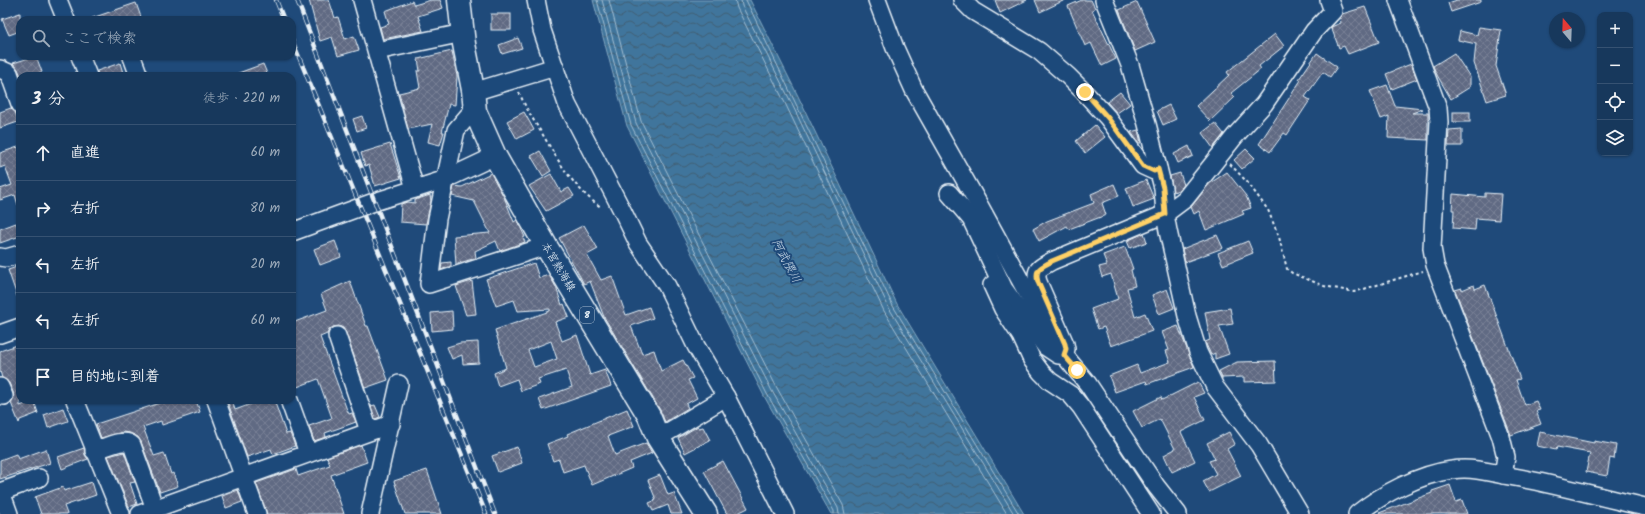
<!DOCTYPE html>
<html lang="ja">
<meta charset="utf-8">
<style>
:root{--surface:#17385c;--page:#244365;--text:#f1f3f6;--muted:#9eacbb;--line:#365272}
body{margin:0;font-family:Kalam,"Klee One",sans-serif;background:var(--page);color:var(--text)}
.controls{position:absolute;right:12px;top:12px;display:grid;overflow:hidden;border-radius:8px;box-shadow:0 1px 3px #0004}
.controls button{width:36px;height:36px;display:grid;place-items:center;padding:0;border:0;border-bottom:1px solid var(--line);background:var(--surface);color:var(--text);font:20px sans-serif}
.compass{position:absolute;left:1549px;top:12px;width:36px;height:36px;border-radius:50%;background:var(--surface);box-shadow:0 1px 3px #0004;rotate:341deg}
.stop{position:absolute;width:12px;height:12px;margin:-9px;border:3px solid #ffd166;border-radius:50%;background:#fff}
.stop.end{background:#ffd166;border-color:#fff;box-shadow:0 1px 4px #0008}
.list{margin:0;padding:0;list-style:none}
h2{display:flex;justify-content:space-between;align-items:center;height:52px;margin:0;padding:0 16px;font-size:17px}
h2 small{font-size:13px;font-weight:400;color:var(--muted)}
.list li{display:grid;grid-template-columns:26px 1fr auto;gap:12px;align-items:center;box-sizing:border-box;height:56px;padding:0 16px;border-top:1px solid var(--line)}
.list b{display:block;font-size:15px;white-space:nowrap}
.list em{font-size:13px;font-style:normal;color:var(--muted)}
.icon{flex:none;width:22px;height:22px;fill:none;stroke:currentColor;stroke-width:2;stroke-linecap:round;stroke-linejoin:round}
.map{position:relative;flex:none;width:1645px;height:514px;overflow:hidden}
.search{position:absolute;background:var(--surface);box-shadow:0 1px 3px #0004;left:16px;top:16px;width:280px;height:44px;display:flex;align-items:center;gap:10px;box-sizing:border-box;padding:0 14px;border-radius:12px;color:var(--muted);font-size:15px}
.panel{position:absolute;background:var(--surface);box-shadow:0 1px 3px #0004;left:16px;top:72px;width:280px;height:332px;border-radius:12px}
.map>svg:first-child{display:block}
.water{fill:url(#water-waves);stroke:#83a7c1}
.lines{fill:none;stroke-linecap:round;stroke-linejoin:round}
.shore{stroke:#a4bfd3;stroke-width:1}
.building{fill:url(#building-cross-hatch);stroke:#e8f1f8;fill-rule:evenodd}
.minor-casing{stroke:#e8f1f8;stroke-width:20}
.major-casing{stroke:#e8f1f8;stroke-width:25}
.path{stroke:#e8f1f8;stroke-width:2;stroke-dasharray:3 3;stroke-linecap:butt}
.minor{stroke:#1f4a7a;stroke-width:17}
.major{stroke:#1f4a7a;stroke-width:22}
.rail-casing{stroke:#e8f1f8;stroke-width:4.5}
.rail{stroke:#1f4a7a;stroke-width:3;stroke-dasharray:9;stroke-linecap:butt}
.route{stroke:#ffd166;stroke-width:5}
.labels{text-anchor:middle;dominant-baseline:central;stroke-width:4;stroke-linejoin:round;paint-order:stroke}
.shield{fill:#1f4a7a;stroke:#acbfd2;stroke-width:1}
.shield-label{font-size:10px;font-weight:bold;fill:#e8f1f8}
.street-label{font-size:11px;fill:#e8f1f8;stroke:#1f4a7a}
.water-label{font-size:12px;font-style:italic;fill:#cfdeea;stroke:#1f4a7a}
</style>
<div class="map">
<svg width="1645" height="514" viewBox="0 0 1645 514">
<defs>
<pattern id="water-waves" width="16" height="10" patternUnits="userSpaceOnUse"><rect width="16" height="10" fill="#3f759c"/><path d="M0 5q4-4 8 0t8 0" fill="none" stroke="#425e73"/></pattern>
<pattern id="building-cross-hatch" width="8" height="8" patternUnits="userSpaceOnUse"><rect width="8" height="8" fill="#616a83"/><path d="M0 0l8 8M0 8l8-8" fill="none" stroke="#788095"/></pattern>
</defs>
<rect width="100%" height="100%" fill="#1f4a7a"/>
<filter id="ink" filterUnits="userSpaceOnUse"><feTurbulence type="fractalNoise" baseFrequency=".025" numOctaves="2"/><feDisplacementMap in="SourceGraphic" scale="8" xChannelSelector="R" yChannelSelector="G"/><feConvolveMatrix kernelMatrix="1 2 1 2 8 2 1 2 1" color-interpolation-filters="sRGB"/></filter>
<g filter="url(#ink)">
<path class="water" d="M593 0H750L798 96 897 304 1024 514H831L764 396 627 126Z"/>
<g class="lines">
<g class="shore">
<path d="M597 0 631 125 767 394 834 511V514"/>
<path d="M602 0 636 123 772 391 838 508 839 514"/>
<path d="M609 0 641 121 777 388 843 505 845 514"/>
<path d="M735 0 737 8 785 103 884 311 1007 514"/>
<path d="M741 0 742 6 790 100 889 308 1014 514"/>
<path d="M746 0 893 306 1019 514"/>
</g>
</g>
<g class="building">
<path d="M309 0H329L335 18 338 17 345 39 354 36 359 50 338 56 332 37 320 41Z"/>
<path d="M431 0H440L443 8 418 16 423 31 383 39 380 27 389 24 385 11 412 1 414 5Z"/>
<path d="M995 0H1027L1000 13Z"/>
<path d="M1035 0H1065L1040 12Z"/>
<path d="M1082 0H1091L1095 8 1092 10 1116 59 1102 66 1091 43 1085 46 1068 6Z"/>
<path d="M1457 0H1481V2L1451 12 1448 3Z"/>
<path d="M1137 2 1155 42 1135 51 1119 10Z"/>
<path d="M136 3 142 20H92V18Z"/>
<path d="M1365 7 1379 42 1348 54 1344 46 1339 48 1331 27 1341 23 1340 18 1342 14Z"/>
<path d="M20 13V31L9 35 2 19Z"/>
<rect x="491" y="14" width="20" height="16"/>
<path d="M1479 27 1501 30 1496 66 1506 95 1487 101 1474 63 1476 44 1458 40 1460 31 1477 35Z"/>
<path d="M1275 34 1284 46 1259 66 1261 69 1231 93 1235 97 1210 121 1196 106 1229 75 1227 72Z"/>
<path d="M518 38 522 48 502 54 499 45Z"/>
<path d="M452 51 457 76 455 105 449 104 442 132H444L440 145 428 142 432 124 408 129 399 93 420 88 417 71H420L418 59Z"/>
<path d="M1317 53 1337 67 1330 77 1323 72 1305 97 1310 100 1287 135 1284 133 1270 152 1259 144 1301 80 1299 79Z"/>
<path d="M1454 53 1470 77V87L1451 99 1437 75 1433 66Z"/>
<path d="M36 56 42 72 31 76H21L18 69 13 63Z"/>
<path d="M120 63 124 76H98L97 71Z"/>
<path d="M263 64 268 76H233V75Z"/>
<path d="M1411 64 1417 79 1392 89 1386 74Z"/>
<path d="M1387 85 1395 106 1423 109 1412 113H1428V140L1388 138 1389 116 1381 119 1370 91Z"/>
<path d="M1120 92 1130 104 1117 113 1107 102Z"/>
<path d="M1169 105 1176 119 1163 125 1157 111Z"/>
<path d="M11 108 15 112 18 122 0 128V112Z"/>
<path d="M524 112 534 130 517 139 507 121Z"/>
<rect x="1453" y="112" width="17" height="10"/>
<path d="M362 116 366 128 357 131 353 119Z"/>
<path d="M1215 123 1224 134 1213 148 1202 133Z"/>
<path d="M1095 125 1105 137 1085 153 1076 141Z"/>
<path d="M1462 129V146H1448L1449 130Z"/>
<path d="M1138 130 1141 143H1139L1131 132Z"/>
<path d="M390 144 401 178 375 186 369 165 365 166 361 153Z"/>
<path d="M1189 146 1193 156 1178 163 1174 154Z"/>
<path d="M18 147 20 153V204L18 205 15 195 0 200V189L12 185 5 166 0 168V153Z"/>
<path d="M1246 149 1255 158 1242 169 1234 160Z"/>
<path d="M540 151 551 171 543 176 531 156Z"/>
<path d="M1227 172 1246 196 1251 208 1242 211 1244 214 1206 230 1199 211 1194 214 1191 207 1209 184Z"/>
<path d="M491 173 504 197 514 222 517 220 525 237 523 238 525 242 500 251 496 241 477 250 475 251 476 258 456 264 454 236 490 233 474 201 452 196 454 186 462 187Z"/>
<path d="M1180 173 1184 185 1179 190 1173 192 1170 176Z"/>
<path d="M551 174 561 192 569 188 574 196 546 211 529 186Z"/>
<path d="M1146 180 1154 199 1133 207 1126 188Z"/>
<path d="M1114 184 1119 196 1102 203 1106 215 1069 229 1067 226 1039 241 1033 229 1047 221 1094 203 1091 194Z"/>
<path d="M1485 193 1501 194 1499 220 1476 218 1475 230 1453 228 1454 210H1452L1453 194 1485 197Z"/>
<path d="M430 195 431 201 426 224 400 222 401 204 407 202 415 203V200Z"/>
<path d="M16 223 20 236 0 243V229Z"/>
<path d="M584 225 598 249 587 255 601 280 612 276 626 315 649 307 653 318 631 326 642 354 654 350 661 371 683 360 693 378 688 380 697 398 686 404 688 408 665 422 660 410 604 317 590 281 584 284 559 238Z"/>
<path d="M1144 233 1147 242 1130 248 1127 241Z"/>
<path d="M1217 235 1223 248 1185 262 1182 249Z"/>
<path d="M335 241 341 257 320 265 314 249Z"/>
<path d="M1248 241 1253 253 1223 265 1218 253Z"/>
<path d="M1125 247 1133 269 1131 270 1135 286 1127 288 1135 317 1145 313 1152 331 1111 346 1104 327 1098 329 1091 309 1118 299 1111 274 1102 277 1099 267 1107 265 1103 255Z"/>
<path d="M451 262V266L441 270 442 263Z"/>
<path d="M534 263 539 278 549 275 556 287 562 305 564 304 569 317 555 322 562 341 577 335 590 375 605 370 611 386 543 410 539 399 572 387 566 370 538 379 540 384 521 391 517 379 498 386 494 373 506 368 495 330 550 311V309L518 311 514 300 496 306 486 279ZM551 341 557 359 534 367 528 350Z"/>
<path d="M20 266V299H18L8 270Z"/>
<path d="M350 281 366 326H368L388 380 365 388 346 333 343 328 339 326 333 327 329 330 327 334 320 337 347 410 349 414 352 413 356 422 325 433 326 437 314 441 309 426 332 418 318 379 292 389V323L327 310 321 294Z"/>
<path d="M472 281 476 314 466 315 456 286Z"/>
<path d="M1474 285 1475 289 1485 285 1520 379 1516 380 1525 405 1536 401 1540 410 1536 411 1541 424 1511 435 1455 290 1462 288V290Z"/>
<path d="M1167 289 1174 308 1159 314 1152 295Z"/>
<path d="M1230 308 1233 324 1219 326 1229 354 1215 359V353L1211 355 1205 342 1210 340 1205 312Z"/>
<path d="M452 311 453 329 432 331 431 313Z"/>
<path d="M1178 326 1194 367 1147 384 1146 381 1115 392 1109 376 1137 365 1140 373 1170 362 1166 351 1169 350 1162 332Z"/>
<path d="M478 342 479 363 463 364 462 355 452 359 447 347 460 343Z"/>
<path d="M20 344V406L34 401 38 413 20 420 19 423 11 403 14 397 13 392 9 383 2 378 0 371V351Z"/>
<path d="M1275 361 1276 381 1244 382V377L1222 378 1219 371 1237 362Z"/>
<path d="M1198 382 1204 393 1194 397 1205 420 1181 432 1195 461 1172 472 1164 455 1175 449 1160 419 1142 428 1133 411 1161 397 1162 400Z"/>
<path d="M169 400H196L200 412 162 425 161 421 143 427 154 456 164 453 171 474 173 473 178 486 160 492 141 442 138 437 130 433 123 432 101 438 96 424Z"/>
<path d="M227 400H232L235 410 262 400H274L286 434 290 433 295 446 273 454 271 449 247 457Z"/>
<path d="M375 405 380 417 375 419 371 406Z"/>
<path d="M63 408 68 421 48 428 44 415Z"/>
<path d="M627 409 634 426 608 436 615 455 646 443 652 453 630 462 632 468 592 485 584 465 563 472 559 459 553 461 547 444 568 436 567 434Z"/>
<path d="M698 426 699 428 703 427 710 440 685 453 678 438Z"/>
<path d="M1229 432 1235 444 1227 449 1241 476 1209 492 1203 481 1216 474 1209 461 1215 459 1207 443Z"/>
<path d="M1540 432 1594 443V441L1616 445 1614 459 1610 458 1607 476 1586 472 1590 453 1557 447 1556 450 1537 446Z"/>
<path d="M361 445 367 462 331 475 344 514H267L256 483 296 469 298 476 330 465 327 457Z"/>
<path d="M517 447 522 463 498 472 492 456Z"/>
<path d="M84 448 85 455 88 459 62 469 58 457Z"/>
<path d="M46 449 50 463 0 479V460L16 454 18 459Z"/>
<path d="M124 452 135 482 130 483 137 504 129 507 108 456Z"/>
<path d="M723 461 748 508 736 514H727L704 471Z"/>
<path d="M427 470 442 514H405L394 481Z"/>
<path d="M660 475 668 495 674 493 682 514H671L668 505 653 511 649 503 656 500 648 480Z"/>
<path d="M92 482 96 495 64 506 67 514H41L35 497 63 487 64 491Z"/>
<path d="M1450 485 1456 502 1462 500 1467 514H1379V513L1432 493V491Z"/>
<path d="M238 490 242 502 226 508 222 496Z"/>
</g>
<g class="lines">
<g class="minor-casing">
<g id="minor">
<path d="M58 0 66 20"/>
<path d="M536 0 542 30 567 104 623 212 638 243 667 286 696 346 726 397 785 514"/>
<path d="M877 0 895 48 914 90 978 203 1024 287 1064 355 1088 384 1156 486 1178 514"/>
<path d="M962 0 973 11 1039 51 1068 76 1085 93 1108 118 1143 166 1154 171 1158 169"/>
<path d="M1104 0 1130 65 1147 124 1163 188 1165 214 1168 231 1187 316 1198 352 1215 387 1259 445 1300 514"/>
<path d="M1398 0 1438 108 1439 122 1432 248 1435 265 1501 437 1506 457 1503 475"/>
<path d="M377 51 463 33"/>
<path d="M80 56 88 76"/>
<path d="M132 57 139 76"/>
<path d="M0 69 9 73 20 104"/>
<path d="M473 92 555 67"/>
<path d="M475 111 468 116 456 130 437 219 429 284 546 246"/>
<path d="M415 189 446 179 495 156"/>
<path d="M949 193 971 219 1004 289 1046 347 1058 355H1064L1066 349 1065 344 1038 282C1034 268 1042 267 1052 261L1165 214 1185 199 1235 136 1264 104 1314 31 1333 11 1329 0"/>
<path d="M292 232 374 202 415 189 362 0"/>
<path d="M0 257 6 258 20 254"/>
<path d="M992 285 1003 309 1021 336 1032 360 1041 372 1050 381 1071 395 1081 407 1151 514"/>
<path d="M0 334 20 327"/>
<path d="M337 336 369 431"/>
<path d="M0 387 4 396"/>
<path d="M75 400 121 514"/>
<path d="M216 400 257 514"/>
<path d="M289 400 308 453"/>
<path d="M658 438 726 397"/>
<path d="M94 451C104 448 124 437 132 445L155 509"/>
<path d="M0 492 39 478"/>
<path d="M1 492 9 514"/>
<path d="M140 514 391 424"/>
<path d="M370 514 399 384"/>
<path d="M1357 514C1382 494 1420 474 1452 470 1471 467 1490 472 1509 476 1555 484 1600 497 1645 507"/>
</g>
</g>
<g class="major-casing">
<path id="major" d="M459 0 464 44 473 90 475 111 495 156 546 246 649 416 658 438 706 514"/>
</g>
<g class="path">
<path d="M519 92C525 107 534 121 543 135 559 162 574 189 601 207"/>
<path d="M1230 164 1248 183 1268 210 1279 237 1287 269 1292 273 1324 286 1354 292 1423 271"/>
</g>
<use href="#minor" class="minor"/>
<use href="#major" class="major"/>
<g class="rail-casing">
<g id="rail">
<path d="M276 0 284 20"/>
<path d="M297 0 495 514"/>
<path d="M292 40 486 514"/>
</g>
</g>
<use href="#rail" class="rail"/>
</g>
</g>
<g class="lines" filter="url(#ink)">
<path class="route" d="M1077 370 1064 355 1066 349 1065 344 1038 282C1034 268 1042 267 1052 261L1165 214 1163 188 1158 169 1154 171 1143 166 1108 118 1085 92"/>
</g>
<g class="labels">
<rect class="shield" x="580" y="307" width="14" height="16" rx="3"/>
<g class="shield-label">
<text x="587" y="315">8</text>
</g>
<g class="street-label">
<text transform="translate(558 267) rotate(59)">本宮熱海線</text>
</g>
<g class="water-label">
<text transform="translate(786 261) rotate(62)">阿武隈川</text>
</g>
</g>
</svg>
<div class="controls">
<button>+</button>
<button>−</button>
<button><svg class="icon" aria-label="locate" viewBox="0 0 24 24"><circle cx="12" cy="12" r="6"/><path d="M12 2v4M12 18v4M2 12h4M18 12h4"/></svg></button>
<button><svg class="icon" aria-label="layers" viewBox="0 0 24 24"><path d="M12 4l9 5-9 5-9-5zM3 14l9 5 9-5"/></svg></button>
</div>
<svg class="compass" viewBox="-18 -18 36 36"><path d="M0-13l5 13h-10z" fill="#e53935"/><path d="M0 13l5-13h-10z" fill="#9eacbb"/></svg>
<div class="stop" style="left:1077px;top:370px"></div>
<div class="stop end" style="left:1085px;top:92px"></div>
<div class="search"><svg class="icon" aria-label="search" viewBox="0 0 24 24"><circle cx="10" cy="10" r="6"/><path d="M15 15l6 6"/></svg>ここで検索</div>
<section class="panel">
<h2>3 分<small>徒歩 · 220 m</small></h2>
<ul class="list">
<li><svg class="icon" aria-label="ahead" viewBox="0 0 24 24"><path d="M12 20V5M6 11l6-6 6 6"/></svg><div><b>直進</b></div><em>60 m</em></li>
<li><svg class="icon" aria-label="right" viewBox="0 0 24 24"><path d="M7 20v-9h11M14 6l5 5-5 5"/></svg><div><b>右折</b></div><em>80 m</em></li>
<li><svg class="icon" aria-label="left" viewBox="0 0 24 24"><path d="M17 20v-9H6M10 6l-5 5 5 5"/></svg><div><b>左折</b></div><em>20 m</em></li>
<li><svg class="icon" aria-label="left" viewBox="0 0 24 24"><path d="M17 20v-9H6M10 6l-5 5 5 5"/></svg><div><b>左折</b></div><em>60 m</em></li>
<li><svg class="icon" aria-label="arrive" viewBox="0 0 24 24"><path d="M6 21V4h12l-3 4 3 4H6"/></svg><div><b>目的地に到着</b></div></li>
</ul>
</section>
</div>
